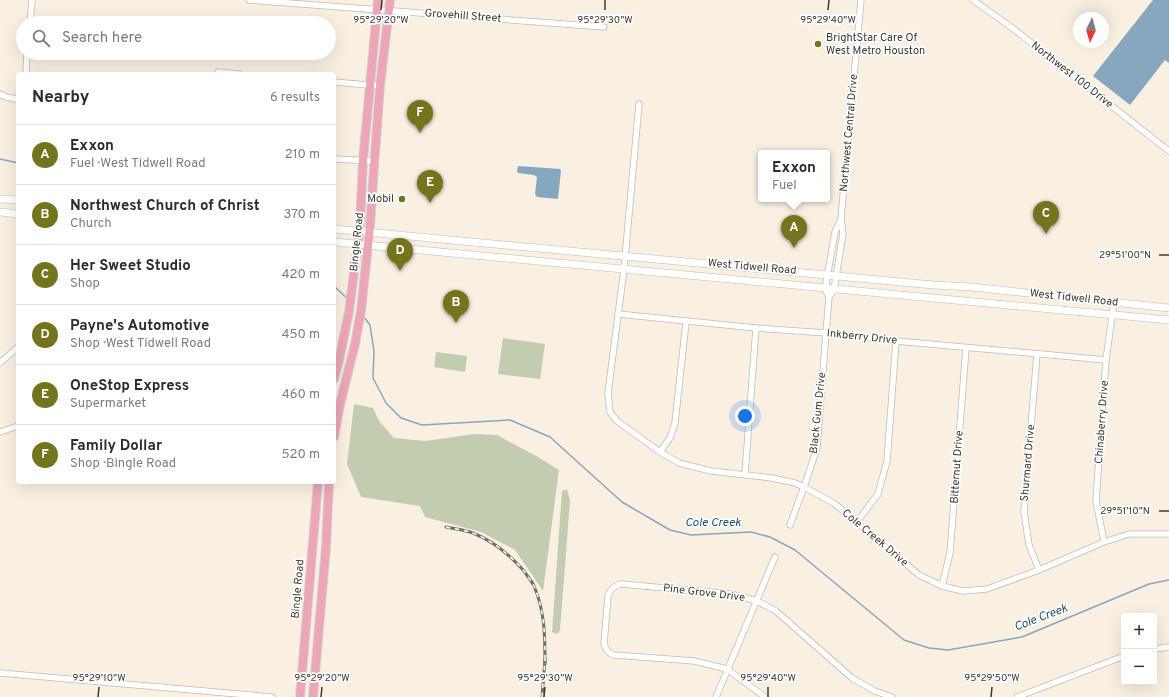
<!DOCTYPE html>
<meta charset="utf-8">
<style>
:root{--surface:#fff;--page:#f2f2f3;--text:#2b2b33;--muted:#7c7c81;--line:#e1e1e2;--accent:#72751c}
body{margin:0;font-family:Overpass,sans-serif;background:var(--page);color:var(--text)}
.controls{position:absolute;right:12px;bottom:12px;display:grid;overflow:hidden;border-radius:4px;box-shadow:0 4px 16px #0002}
.controls button{width:36px;height:36px;display:grid;place-items:center;padding:0;border:0;border-bottom:1px solid var(--line);background:var(--surface);color:var(--text);font:20px sans-serif}
.compass{position:absolute;left:1073px;top:12px;width:36px;height:36px;border-radius:50%;background:var(--surface);box-shadow:0 4px 16px #0002;rotate:185deg}
.you{position:absolute;left:745px;top:416px;width:14px;height:14px;margin:-10px;border:3px solid #fff;border-radius:50%;background:#1a73e8;box-shadow:0 0 0 6px #1a73e833}
.badge{display:grid;place-items:center;width:26px;height:26px;border-radius:50%;background:var(--accent);color:#fff;font-size:13px;font-weight:700}
.pin{position:absolute;translate:-50% -33px;filter:drop-shadow(0 1px 2px #0008)}
.pin::after{content:'';position:absolute;top:21px;width:14px;height:12px;background:inherit;clip-path:polygon(0 0,100% 0,50% 100%)}
.popup{position:absolute;left:758px;top:150px;width:72px;height:52px;box-sizing:border-box;display:grid;place-content:center;border-radius:4px;background:var(--surface);filter:drop-shadow(0 1px 3px #0005);font-size:13px;white-space:nowrap;color:var(--muted)}
.popup b{font-size:15px;color:var(--text)}
.popup::after{content:'';position:absolute;left:50%;top:100%;margin-left:-8px;border:8px solid transparent;border-top-color:var(--surface)}
.list{margin:0;padding:0;list-style:none}
h2{display:flex;justify-content:space-between;align-items:center;height:52px;margin:0;padding:0 16px;font-size:17px}
h2 small{font-size:13px;font-weight:400;color:var(--muted)}
.list li{display:grid;grid-template-columns:26px 1fr auto;gap:12px;align-items:center;box-sizing:border-box;height:60px;padding:0 16px;border-top:1px solid var(--line)}
.list b{display:block;font-size:15px;white-space:nowrap}
.list p{margin:0;font-size:13px;white-space:nowrap;color:var(--muted)}
.list em{font-size:13px;font-style:normal;color:var(--muted)}
.icon{flex:none;width:22px;height:22px;fill:none;stroke:currentColor;stroke-width:2;stroke-linecap:round;stroke-linejoin:round}
.map{position:relative;flex:none;width:1169px;height:697px;overflow:hidden}
.search{position:absolute;background:var(--surface);box-shadow:0 4px 16px #0002;left:16px;top:16px;width:320px;height:44px;display:flex;align-items:center;gap:10px;box-sizing:border-box;padding:0 14px;border-radius:22px;color:var(--muted);font-size:15px}
.panel{position:absolute;background:var(--surface);box-shadow:0 4px 16px #0002;left:16px;top:72px;width:320px;height:412px;border-radius:4px}
.map>svg:first-child{display:block}
.green{fill:#c1cdae}
.water{fill:#87a7bf}
.lines{fill:none;stroke-linecap:round;stroke-linejoin:round}
.stream{stroke:#87a7bf;stroke-width:1.5}
.minor-casing{stroke:#c4bbad;stroke-width:7}
.secondary-casing{stroke:#c4bbad;stroke-width:8}
.primary-casing{stroke:#d4d3d2;stroke-width:10}
.minor{stroke:#fff;stroke-width:5.5}
.secondary{stroke:#fff;stroke-width:7}
.primary{stroke:#eda6b5;stroke-width:8}
.rail-casing{stroke:#726d65;stroke-width:3}
.rail{stroke:#fff;stroke-width:1.5;stroke-dasharray:4.5;stroke-linecap:butt}
.ticks{fill:none;stroke:#3c3933;stroke-width:1.5}
.poi-dot{fill:#72751c;stroke:#fff;stroke-width:1.5}
.labels{text-anchor:middle;dominant-baseline:central;stroke-width:3.5;stroke-linejoin:round;paint-order:stroke}
.street-label{font-size:11px;fill:#3c3933;stroke:#fff}
.poi-label{font-size:11px;fill:#3c3933;stroke:#fff;text-anchor:start}
.water-label{font-size:12px;font-style:italic;fill:#1c5274;stroke:#fff}
.ticks-label{font-size:10px;text-anchor:middle;fill:#3c3933;stroke:#fff;stroke-width:3.5;stroke-linejoin:round;paint-order:stroke}
</style>
<div class="map">
<svg width="1169" height="697" viewBox="0 0 1169 697">
<rect width="100%" height="100%" fill="#faf0e2"/>
<g class="green">
<path d="M503 338 545 344 540 379 498 374Z"/>
<path d="M436 352 467 356 465 372 434 367Z"/>
<path d="M354 404 373 408 379 421 394 438 425 441 475 434 497 435 538 457 559 470 543 591 515 550 481 532 425 517 420 506 361 497 347 464Z"/>
<path d="M567 489 570 501 560 630 557 634 552 632 562 491Z"/>
</g>
<g class="water">
<path d="M1153 0H1169V63L1165 60 1130 105 1093 76Z"/>
<path d="M518 166 560 169 561 171 558 199 537 197 535 194 537 177 534 175 518 173 517 171Z"/>
</g>
<g class="lines">
<g class="stream">
<path d="M0 159 18 163"/>
<path d="M334 286 348 299"/>
<path d="M364 317 370 325 374 351 373 378 386 403 401 418 422 425 510 420 550 437 622 502 670 530 691 535 751 532 770 537 795 550 904 640 929 648 948 650 1022 637 1149 584 1169 580"/>
</g>
<g class="minor-casing">
<g id="minor">
<path d="M249 0 604 27"/>
<path d="M973 0 1011 27 1169 151"/>
<path d="M30 23 32 0"/>
<path d="M218 72 239 74"/>
<path d="M26 74 27 53"/>
<path d="M334 82 380 86"/>
<path d="M0 94 6 97 16 99 18 97"/>
<path d="M639 104 624 269 608 393 610 412 617 421 660 452 679 463 711 471 772 478 795 483 804 487 835 504 919 575 942 586 963 591 987 589 1039 570 1104 542 1129 534H1169"/>
<path d="M334 159 374 161"/>
<path d="M829 297 825 289 835 232 841 219"/>
<path d="M618 314 756 328 826 333 896 341 1106 360"/>
<path d="M1037 354 1024 511 1029 545 1039 570"/>
<path d="M0 363 18 347"/>
<path d="M0 432 18 426"/>
<path d="M660 452 670 438 675 423 686 322"/>
<path d="M745 474 756 328"/>
<path d="M857 522 878 494 887 461 896 341"/>
<path d="M790 525 806 481 817 448 826 333 829 297 834 289 843 234 841 218 861 0"/>
<path d="M1104 542 1096 501 1106 360 1114 302"/>
<path d="M942 586 950 553 966 348"/>
<path d="M1154 649 1169 647"/>
<path d="M0 673 272 697"/>
<path d="M716 697 775 557"/>
<path d="M765 697 727 669 694 661 614 655C608 653 606 650 604 644L608 596C610 589 614 586 621 584L731 594 757 601 776 611 852 678 875 691 892 697"/>
<path d="M1017 697 1124 656"/>
</g>
</g>
<g class="secondary-casing">
<g id="secondary">
<path d="M0 199 18 200"/>
<path d="M0 212 18 214"/>
<path d="M334 229 933 285 972 287 1169 308"/>
<path d="M334 242 1169 320"/>
</g>
</g>
<g class="primary-casing">
<g id="primary">
<path d="M334 379 339 361 349 312 360 225 363 160 378 0"/>
<path d="M334 437 340 404 355 344 361 311 370 226 374 167 380 86 390 0"/>
<path d="M300 697 318 482"/>
<path d="M313 697 326 547 329 482"/>
</g>
</g>
<use href="#minor" class="minor"/>
<use href="#secondary" class="secondary"/>
<use href="#primary" class="primary"/>
<g class="rail-casing">
<g id="rail">
<path d="M446 527C455 529 465 530 473 533 493 541 510 555 524 571 527 576 532 581 534 586 545 611 545 638 545 664"/>
<path d="M542 697 545 659"/>
</g>
</g>
<use href="#rail" class="rail"/>
</g>
<path class="ticks" d="M381 10 382 0M605 10V0M828 10 829 0M1159 255H1169M1159 511H1169M98 697 99 687M321 697 322 687M544 697 545 687M768 697V687M991 697 992 687"/>
<g class="poi-dot">
<circle cx="818" cy="44" r="4"/>
<circle cx="402" cy="199" r="4"/>
</g>
<g class="labels">
<g class="street-label">
<text transform="translate(463 16) rotate(4)">Grovehill Street</text>
<text transform="translate(1072 75) rotate(38)">Northwest 100 Drive</text>
<text transform="translate(849 133) rotate(-85)">Northwest Central Drive</text>
<text transform="translate(357 242) rotate(-84)">Bingle Road</text>
<text transform="translate(752 267) rotate(5)">West Tidwell Road</text>
<text transform="translate(1074 298) rotate(6)">West Tidwell Road</text>
<text transform="translate(862 337) rotate(6)">Inkberry Drive</text>
<text transform="translate(818 413) rotate(-84)">Black Gum Drive</text>
<text transform="translate(1102 422) rotate(-86)">Chinaberry Drive</text>
<text transform="translate(1028 463) rotate(-85)">Shurmard Drive</text>
<text transform="translate(957 467) rotate(-86)">Bitternut Drive</text>
<text transform="translate(875 538) rotate(40)">Cole Creek Drive</text>
<text transform="translate(298 589) rotate(-85)">Bingle Road</text>
<text transform="translate(704 593) rotate(7)">Pine Grove Drive</text>
</g>
<g class="poi-label">
<text x="826" y="38">BrightStar Care Of<tspan x="826" dy="13">West Metro Houston</tspan></text>
<text x="394" y="199" text-anchor="end">Mobil</text>
</g>
<g class="water-label">
<text x="713" y="523">Cole Creek</text>
<text transform="translate(1041 618) rotate(-21)">Cole Creek</text>
</g>
</g>
<g class="ticks-label">
<text x="381" y="23">95°29'20"W</text>
<text x="605" y="23">95°29'30"W</text>
<text x="828" y="23">95°29'40"W</text>
<text x="1125" y="258">29°51'00"N</text>
<text x="1125" y="514">29°51'10"N</text>
<text x="99" y="681">95°29'10"W</text>
<text x="322" y="681">95°29'20"W</text>
<text x="545" y="681">95°29'30"W</text>
<text x="768" y="681">95°29'40"W</text>
<text x="992" y="681">95°29'50"W</text>
</g>
</svg>
<div class="controls">
<button>+</button>
<button>−</button>
</div>
<svg class="compass" viewBox="-18 -18 36 36"><path d="M0-13l5 13h-10z" fill="#e53935"/><path d="M0 13l5-13h-10z" fill="#7c7c81"/></svg>
<div class="you"></div>
<div class="pin badge" style="left:794px;top:248px">A</div>
<div class="popup"><b>Exxon</b>Fuel</div>
<div class="pin badge" style="left:456px;top:323px">B</div>
<div class="pin badge" style="left:1046px;top:234px">C</div>
<div class="pin badge" style="left:400px;top:271px">D</div>
<div class="pin badge" style="left:430px;top:203px">E</div>
<div class="pin badge" style="left:420px;top:133px">F</div>
<div class="search"><svg class="icon" aria-label="search" viewBox="0 0 24 24"><circle cx="10" cy="10" r="6"/><path d="M15 15l6 6"/></svg>Search here</div>
<section class="panel">
<h2>Nearby<small>6 results</small></h2>
<ul class="list">
<li><span class="badge">A</span><div><b>Exxon</b><p>Fuel · West Tidwell Road</p></div><em>210 m</em></li>
<li><span class="badge">B</span><div><b>Northwest Church of Christ</b><p>Church</p></div><em>370 m</em></li>
<li><span class="badge">C</span><div><b>Her Sweet Studio</b><p>Shop</p></div><em>420 m</em></li>
<li><span class="badge">D</span><div><b>Payne's Automotive</b><p>Shop · West Tidwell Road</p></div><em>450 m</em></li>
<li><span class="badge">E</span><div><b>OneStop Express</b><p>Supermarket</p></div><em>460 m</em></li>
<li><span class="badge">F</span><div><b>Family Dollar</b><p>Shop · Bingle Road</p></div><em>520 m</em></li>
</ul>
</section>
</div>
